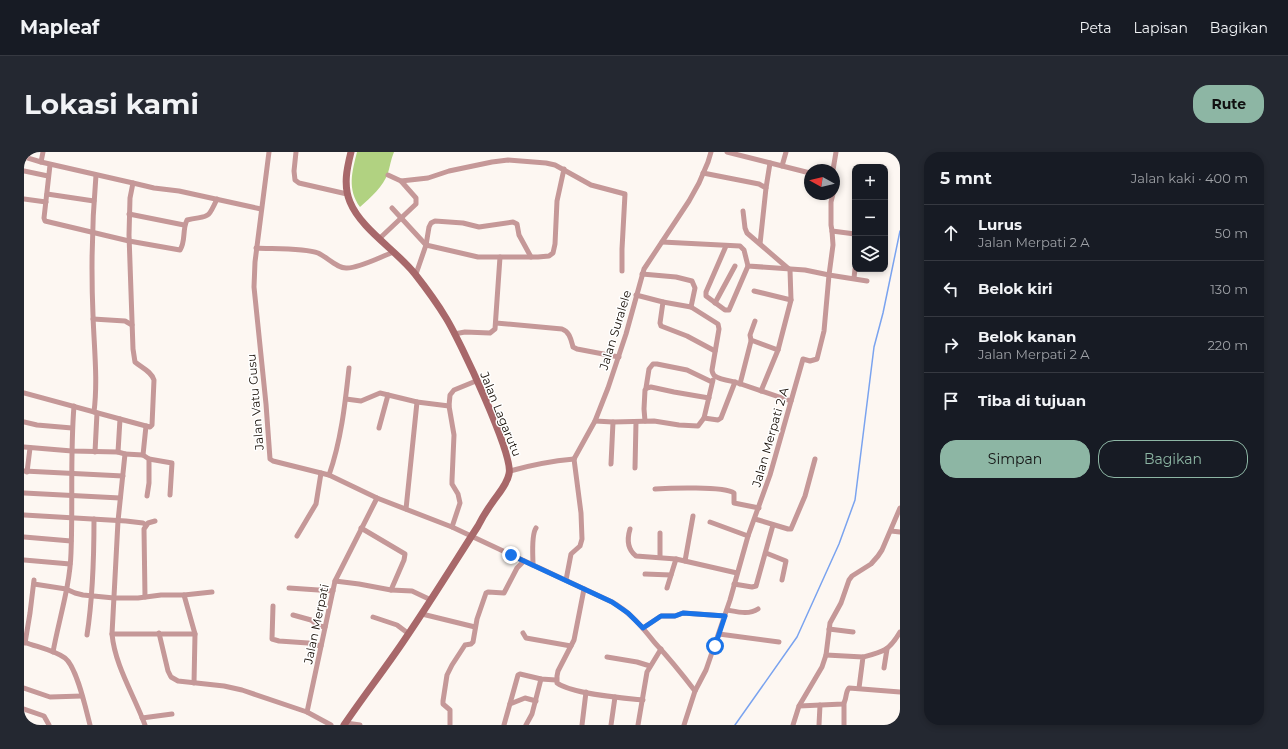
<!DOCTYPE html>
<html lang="id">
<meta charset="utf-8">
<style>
:root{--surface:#171b24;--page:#242831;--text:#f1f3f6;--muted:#9ea1a6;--line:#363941;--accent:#8db6a4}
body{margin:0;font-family:Montserrat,sans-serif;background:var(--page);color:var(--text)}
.controls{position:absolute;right:12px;top:12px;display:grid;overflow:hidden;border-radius:8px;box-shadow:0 2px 6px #0003}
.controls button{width:36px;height:36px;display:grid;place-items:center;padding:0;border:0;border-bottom:1px solid var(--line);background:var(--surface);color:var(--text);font:20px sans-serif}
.compass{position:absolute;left:780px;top:12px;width:36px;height:36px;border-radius:50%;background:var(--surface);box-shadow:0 2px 6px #0003;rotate:278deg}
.stop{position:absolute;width:12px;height:12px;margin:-9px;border:3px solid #1a73e8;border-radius:50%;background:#fff}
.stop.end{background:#1a73e8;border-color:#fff;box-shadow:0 1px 4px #0008}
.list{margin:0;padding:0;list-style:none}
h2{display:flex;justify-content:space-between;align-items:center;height:52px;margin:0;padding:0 16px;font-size:17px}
h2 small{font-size:13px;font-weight:400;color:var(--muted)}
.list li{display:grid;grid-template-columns:26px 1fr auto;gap:12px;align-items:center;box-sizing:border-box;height:56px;padding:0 16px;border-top:1px solid var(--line)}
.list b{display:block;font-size:15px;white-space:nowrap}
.list p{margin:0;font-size:13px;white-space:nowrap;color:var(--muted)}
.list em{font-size:13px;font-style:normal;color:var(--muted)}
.actions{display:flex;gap:8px;padding:12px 16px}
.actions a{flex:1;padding:9px 0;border:1px solid var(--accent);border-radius:16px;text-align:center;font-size:14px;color:var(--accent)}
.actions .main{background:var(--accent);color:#111}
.icon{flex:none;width:22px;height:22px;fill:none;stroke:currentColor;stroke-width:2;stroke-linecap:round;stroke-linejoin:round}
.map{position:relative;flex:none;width:876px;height:573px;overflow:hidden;border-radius:16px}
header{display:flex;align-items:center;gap:24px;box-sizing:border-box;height:56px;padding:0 20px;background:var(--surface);border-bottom:1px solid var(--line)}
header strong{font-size:19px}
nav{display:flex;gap:22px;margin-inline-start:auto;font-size:14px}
.intro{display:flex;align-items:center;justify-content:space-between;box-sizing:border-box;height:96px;padding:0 24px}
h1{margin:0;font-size:28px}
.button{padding:10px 18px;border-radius:16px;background:var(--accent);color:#111;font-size:14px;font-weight:700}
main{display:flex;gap:24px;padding:0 24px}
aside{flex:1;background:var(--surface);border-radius:16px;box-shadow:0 2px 6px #0003}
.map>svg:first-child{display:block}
.green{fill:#b1d281}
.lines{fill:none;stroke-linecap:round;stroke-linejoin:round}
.stream{stroke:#7aa3ef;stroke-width:1.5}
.street{stroke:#c59898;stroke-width:5}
.secondary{stroke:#a8686a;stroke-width:7}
.route{stroke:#1a73e8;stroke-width:5}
.labels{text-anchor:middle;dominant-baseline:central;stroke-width:3;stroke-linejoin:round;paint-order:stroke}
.street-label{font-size:12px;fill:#150c04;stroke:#fff}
</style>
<header>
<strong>Mapleaf</strong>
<nav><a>Peta</a><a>Lapisan</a><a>Bagikan</a></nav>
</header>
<div class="intro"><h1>Lokasi kami</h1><a class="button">Rute</a></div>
<main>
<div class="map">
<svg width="876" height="573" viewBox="0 0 876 573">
<rect width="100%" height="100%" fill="#fdf7f2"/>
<path class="green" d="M333 0H370C367 7 366 14 364 21 359 35 347 45 336 55 323 37 328 20 333 0Z"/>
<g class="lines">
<path class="stream" d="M711 573 773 485 815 392 831 348 850 195 859 161 876 79"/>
<g class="street">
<path d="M245 0 231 110 230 135 242 252 246 307 249 309 305 323 353 346 428 375 588 450C606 460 618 475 631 491 645 506 658 522 671 539"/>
<path d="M272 0 270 19 271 28 275 31 323 42"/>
<path d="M703 0 786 21"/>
<path d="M0 5 17 10 109 31 106 46 105 83 109 197 111 210C118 216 127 219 130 228L128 273 126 275 122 274 96 267"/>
<path d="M17 10 19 0"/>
<path d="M26 13 20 66 21 69 105 89 156 98C162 89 158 78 163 68 185 63 183 69 193 47"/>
<path d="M758 14 762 0"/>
<path d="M809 18 812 0"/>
<path d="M0 19 24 24"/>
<path d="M679 21 735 32 742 36 736 92"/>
<path d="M810 24 812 30 810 40"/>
<path d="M377 29 404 26 425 19 468 10 484 8 522 11 531 13 567 33 601 42 598 97V119"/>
<path d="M109 31 130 36 155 39 237 57"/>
<path d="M742 36 746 11"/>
<path d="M23 42 70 49"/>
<path d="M0 47 22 50"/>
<path d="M368 56 402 93 454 105H514L525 104 529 101 531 92 533 49 540 17"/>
<path d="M719 59 721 76 723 81 766 118 767 148 754 198 737 239"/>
<path d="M105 62 160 73"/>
<path d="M808 79 831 82"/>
<path d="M356 86 392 52V46L377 29 364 23"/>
<path d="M638 90 716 94 720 98 724 114 781 118 805 123 843 129"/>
<path d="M702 94 682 140V144L701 158H705L724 114"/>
<path d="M232 96C247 97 281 96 294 101 303 105 314 117 323 116 336 116 358 104 370 100"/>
<path d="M392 122 402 93 405 75 407 71 411 69 439 71 455 75 489 70 493 72 495 83 507 105"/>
<path d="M618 122 652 125 668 129 671 136 667 155"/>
<path d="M830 126 831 117"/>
<path d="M730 139 767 148"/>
<path d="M612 143 639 150 667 155 694 172 695 177 688 218C688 219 689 223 691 224 694 227 706 229 711 230"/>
<path d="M639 150 636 171 637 174 663 184 691 199"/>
<path d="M691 151 711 114"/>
<path d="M69 167 101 169 108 173"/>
<path d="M731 169 726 183 727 188 754 198"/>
<path d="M472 171 538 177C546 180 547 188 549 195L553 197 595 205"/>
<path d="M430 182 441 180 466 181 471 177 476 105"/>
<path d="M716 232 727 189"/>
<path d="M622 236 625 217 629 212H633L663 218 688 230"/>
<path d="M0 241 96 267 94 300"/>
<path d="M322 247 337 249 356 241 393 250 382 357"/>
<path d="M393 250 425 254"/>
<path d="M70 260C74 228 70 195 69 163 67 116 68 70 72 23"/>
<path d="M680 266 689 228"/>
<path d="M571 269 589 270 630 269 655 273 674 274 680 266 694 268 697 266 711 230 767 249"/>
<path d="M621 269 620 257 621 238 623 236 627 235 650 240 685 246"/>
<path d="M0 270 13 273 48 276"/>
<path d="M355 276 364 243"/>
<path d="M0 295 48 299 94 300 101 302 94 369 88 482C91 514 110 543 121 573"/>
<path d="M71 300 73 261"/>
<path d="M101 302 119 303 125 307V331L123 344"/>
<path d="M119 303 122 274"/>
<path d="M125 307 148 311 146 343"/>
<path d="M550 307 571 269 584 236 602 182 620 117 665 49 675 31 684 10 687 0"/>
<path d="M587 312 589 270"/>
<path d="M611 316 612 270"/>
<path d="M0 319 99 324"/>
<path d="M486 319C507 313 528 309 550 307"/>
<path d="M3 320 6 296"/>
<path d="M305 323C317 289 321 253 325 216"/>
<path d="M631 337C645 336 700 334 710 341V351L735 356"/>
<path d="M0 341 96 346"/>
<path d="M0 363 102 369 119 371 122 373"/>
<path d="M731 367 764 377H767L781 344 791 307"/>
<path d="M686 370 724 384"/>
<path d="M428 375 436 351 434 342 428 332V328L430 283 425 254 426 243 430 238 452 229"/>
<path d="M337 376 381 402 380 408 367 438"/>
<path d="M606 377C603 387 603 397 612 404L652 407"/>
<path d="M867 379 876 380"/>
<path d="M636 381V405"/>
<path d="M273 384 292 352 297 321"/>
<path d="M0 385 47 389"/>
<path d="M742 401 762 409 758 428"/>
<path d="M0 408 46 412"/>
<path d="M661 409 669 364"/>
<path d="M509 413C509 404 507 383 512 376"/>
<path d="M621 422 647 423"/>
<path d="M542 428 547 402 556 394 558 387 557 361 550 307"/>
<path d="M311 429 335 432 367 438 388 439 407 448"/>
<path d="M10 432 42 437 51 441 59 443 90 446H114L137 443H160L188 440"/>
<path d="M710 432 728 435 732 434 749 373"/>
<path d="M265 436 309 439"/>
<path d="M643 436 652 407 713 421"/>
<path d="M560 437 550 488 534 519 533 524V531C548 542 599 546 619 548"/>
<path d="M160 443 171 482 170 531"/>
<path d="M121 445 120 377 124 371 131 369"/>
<path d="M249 454 248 487 255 489 284 491 297 494"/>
<path d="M703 458C714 460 725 463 734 457"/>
<path d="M398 462 451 475"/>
<path d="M269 463 287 468 295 474 301 475"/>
<path d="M349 465 373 473 385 482"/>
<path d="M619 476 637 464H651L659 461 701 464"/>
<path d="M805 477 829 480"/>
<path d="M135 481 144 519 147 525 154 529 200 534 218 538 283 560"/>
<path d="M499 481 502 486 547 494"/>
<path d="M88 482H171"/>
<path d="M695 482 755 490"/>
<path d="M63 483C69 444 70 406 70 367"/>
<path d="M0 490C13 495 30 498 41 506 53 515 62 558 66 573"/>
<path d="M1 491 6 461 10 428"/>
<path d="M29 500C35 467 46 434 47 401 49 352 46 303 50 254"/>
<path d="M802 503 839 505 835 536"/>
<path d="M583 505 613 510 626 514"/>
<path d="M839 505C859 500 865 499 876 480"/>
<path d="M860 516 863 497"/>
<path d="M0 536 26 545 58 544"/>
<path d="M820 551V573"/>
<path d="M486 552 501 546 512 549"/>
<path d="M775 554 819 552C823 548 821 540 825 536L876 540"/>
<path d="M0 557 20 564 25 573"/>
<path d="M118 566 148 562"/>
<path d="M322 571 336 573"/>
<path d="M307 573 283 560 311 429 353 346"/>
<path d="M426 573V558L419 552V549L423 523 428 513 441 493 447 492 449 490 453 467 462 441 464 440 480 441 493 416 500 409"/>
<path d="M480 573 494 523 496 522 517 527 532 528"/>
<path d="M502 573 508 562 517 527"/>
<path d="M558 573 562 540"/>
<path d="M587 573 591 545"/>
<path d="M614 573 623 520 637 497"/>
<path d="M660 573 671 539 682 518 706 448 724 384 746 323 779 207 786 209 793 207 800 179 805 123 809 93 808 79 807 73V50L809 42"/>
<path d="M769 573 775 554 798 515 802 503 806 471 817 451 825 428 828 424 847 412 854 404 858 398 876 356"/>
<path d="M795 573 796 553"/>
</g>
<path class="secondary" d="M320 573C339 545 360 518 379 490 405 452 429 413 454 374 458 366 463 358 468 351 474 342 483 333 485 322 490 303 435 187 422 166 413 151 402 136 391 122 372 98 337 77 326 50 319 33 323 16 327 0"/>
</g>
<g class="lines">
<path class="route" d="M487 403 588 450 604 461 619 476 637 464H651L659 461 701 464 691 494"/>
</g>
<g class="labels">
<g class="street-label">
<text transform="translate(591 178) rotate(-73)">Jalan Suralele</text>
<text transform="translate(231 250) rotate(-95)">Jalan Vatu Gusu</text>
<text transform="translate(477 262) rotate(68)">Jalan Lagarutu</text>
<text transform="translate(746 285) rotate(-74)">Jalan Merpati 2 A</text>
<text transform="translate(292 472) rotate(-78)">Jalan Merpati</text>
</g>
</g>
</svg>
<div class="controls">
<button>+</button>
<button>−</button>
<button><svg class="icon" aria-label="layers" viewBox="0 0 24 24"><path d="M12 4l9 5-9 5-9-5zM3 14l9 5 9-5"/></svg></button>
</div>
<svg class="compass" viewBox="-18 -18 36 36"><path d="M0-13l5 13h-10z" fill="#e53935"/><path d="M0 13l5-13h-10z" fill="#9ea1a6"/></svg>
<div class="stop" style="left:691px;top:494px"></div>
<div class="stop end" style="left:487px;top:403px"></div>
</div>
<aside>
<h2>5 mnt<small>Jalan kaki · 400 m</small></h2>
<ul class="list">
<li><svg class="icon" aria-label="ahead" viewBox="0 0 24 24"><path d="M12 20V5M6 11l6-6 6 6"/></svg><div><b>Lurus</b><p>Jalan Merpati 2 A</p></div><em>50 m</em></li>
<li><svg class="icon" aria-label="left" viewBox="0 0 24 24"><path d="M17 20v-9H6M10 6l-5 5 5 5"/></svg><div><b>Belok kiri</b></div><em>130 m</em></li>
<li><svg class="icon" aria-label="right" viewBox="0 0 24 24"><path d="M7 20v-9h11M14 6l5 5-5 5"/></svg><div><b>Belok kanan</b><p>Jalan Merpati 2 A</p></div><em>220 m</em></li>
<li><svg class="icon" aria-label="arrive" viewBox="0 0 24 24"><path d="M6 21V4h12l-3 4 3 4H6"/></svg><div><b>Tiba di tujuan</b></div></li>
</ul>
<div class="actions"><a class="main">Simpan</a><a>Bagikan</a></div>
</aside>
</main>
